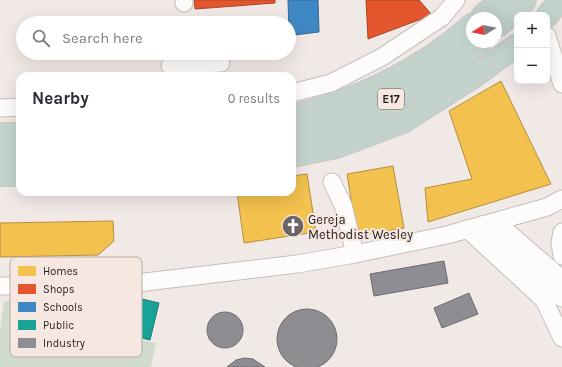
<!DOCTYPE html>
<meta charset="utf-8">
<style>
:root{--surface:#fff;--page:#f7f7f7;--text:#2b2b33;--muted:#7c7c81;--line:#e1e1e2}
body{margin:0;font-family:Karla,sans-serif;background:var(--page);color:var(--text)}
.controls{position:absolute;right:12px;top:12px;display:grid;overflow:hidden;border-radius:8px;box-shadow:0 4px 16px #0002}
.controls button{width:36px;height:36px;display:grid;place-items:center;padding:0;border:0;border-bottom:1px solid var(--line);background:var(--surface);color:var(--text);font:20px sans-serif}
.compass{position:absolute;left:466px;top:12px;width:36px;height:36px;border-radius:50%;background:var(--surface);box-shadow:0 4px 16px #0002;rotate:260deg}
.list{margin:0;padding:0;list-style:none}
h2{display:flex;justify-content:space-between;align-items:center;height:52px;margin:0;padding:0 16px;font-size:17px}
h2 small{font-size:13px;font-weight:400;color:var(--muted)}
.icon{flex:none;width:22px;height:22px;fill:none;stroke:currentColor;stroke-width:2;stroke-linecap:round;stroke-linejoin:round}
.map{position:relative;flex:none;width:562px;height:367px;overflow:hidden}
.search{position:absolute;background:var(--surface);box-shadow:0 4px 16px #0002;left:16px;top:16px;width:280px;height:44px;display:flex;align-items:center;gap:10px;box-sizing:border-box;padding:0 14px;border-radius:22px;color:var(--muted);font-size:15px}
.panel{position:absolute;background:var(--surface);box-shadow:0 4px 16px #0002;left:16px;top:72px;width:280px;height:124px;border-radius:12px}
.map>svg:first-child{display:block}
.green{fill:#d0dbcc}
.homes{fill:#f2c14e;stroke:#b4903f}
.shops{fill:#e4572e;stroke:#aa4629}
.schools{fill:#3f88c5;stroke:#376892}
.public{fill:#17a398;stroke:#1b7b73}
.industry{fill:#8d8d92;stroke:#6d6c6f}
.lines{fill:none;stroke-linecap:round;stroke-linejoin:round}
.minor-casing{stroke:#c5bfbc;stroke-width:19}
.highway-casing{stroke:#cac6c4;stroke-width:24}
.minor{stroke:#fdfcfb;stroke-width:17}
.highway{stroke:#c3d3cc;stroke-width:22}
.highway-bridge-casing{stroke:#cac6c4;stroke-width:24;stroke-linecap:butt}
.highway-bridge{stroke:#c3d3cc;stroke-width:22}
.labels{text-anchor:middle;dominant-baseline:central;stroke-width:4;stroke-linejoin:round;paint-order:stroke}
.shield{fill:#f6e7e1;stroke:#625a57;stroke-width:1}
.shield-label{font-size:12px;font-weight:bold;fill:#231e1c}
.poi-label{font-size:13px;fill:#231e1c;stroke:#f6e7e1;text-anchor:start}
.key{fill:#f6e7e1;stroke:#b7aba6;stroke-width:1}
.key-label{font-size:11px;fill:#231e1c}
</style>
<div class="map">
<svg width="562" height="367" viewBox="0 0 562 367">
<rect width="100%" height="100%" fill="#f1e9e6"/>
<path class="green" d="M4 301H77L88 328 156 343 151 367H0V332Z"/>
<g class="homes">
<path d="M501 81 551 184 428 222 425 188 472 179 449 111Z"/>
<path d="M393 166 404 228 357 236 347 174Z"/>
<path d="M307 174 316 232 244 243 237 192H292V176Z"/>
<path d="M113 221 114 241 98 255 0 257V223Z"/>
</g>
<g class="shops">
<path d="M194 0H275V3L195 9Z"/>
<path d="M366 0H419L432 15 368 39Z"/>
</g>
<path class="schools" d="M288 0H318L319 32 294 35 289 32Z"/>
<path class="public" d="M134 297 159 303 150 340 125 334Z"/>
<g class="industry">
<path d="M444 261 448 283 374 296 370 274Z"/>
<path d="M469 293 478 314 442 328 434 308Z"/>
<circle cx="307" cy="339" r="30"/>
<circle cx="225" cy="330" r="18"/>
<path d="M245 358 253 359 265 367H227L236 360Z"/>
</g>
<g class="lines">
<g class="minor-casing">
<g id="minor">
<path d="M184 0V3"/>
<path d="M547 36 562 84"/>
<path d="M170 66 221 63"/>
<path d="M292 93 331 83 382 57 442 17 456 0"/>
<path d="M0 108 20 107"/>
<path d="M332 182 343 205 355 254"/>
<path d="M496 222 562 279"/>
<path d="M481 225 562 298"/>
<path d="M467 229 544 300 562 338"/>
<path d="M562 232 560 243 562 256"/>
<path d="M0 286 103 287 297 264 355 254 447 235 547 207 562 199"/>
</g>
</g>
<g class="highway-casing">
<g id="highway">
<path d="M547 16 560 0"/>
<path d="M292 116C357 101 421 70 472 25"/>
<path d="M0 134H20"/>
<path d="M292 135C360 121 427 87 480 42"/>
<path d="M0 156 20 155"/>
<path d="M292 156 336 147 403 122 475 76 517 45"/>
<path d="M0 175H20"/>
</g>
</g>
<use href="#minor" class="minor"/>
<use href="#highway" class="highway"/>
<g class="highway-bridge-casing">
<g id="highway-bridge">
<path d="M480 18 501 0"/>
<path d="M496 28 526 0"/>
</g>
</g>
<use href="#highway-bridge" class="highway-bridge"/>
</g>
<defs>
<g id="church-disc" transform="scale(1.15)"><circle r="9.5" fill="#6b6563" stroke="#f6e7e1"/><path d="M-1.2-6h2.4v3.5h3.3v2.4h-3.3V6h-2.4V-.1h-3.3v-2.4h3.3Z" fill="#fff"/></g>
</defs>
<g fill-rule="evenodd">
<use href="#church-disc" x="293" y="226"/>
</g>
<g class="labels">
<rect class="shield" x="378" y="89" width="26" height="20" rx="3"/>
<g class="shield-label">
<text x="391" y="99">E17</text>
</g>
<g class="poi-label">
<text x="308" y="219">Gereja<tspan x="308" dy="15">Methodist Wesley</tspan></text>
</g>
</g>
<rect x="10" y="257" width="132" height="100" rx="6" class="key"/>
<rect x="18" y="266" width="18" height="10" fill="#f2c14e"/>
<rect x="18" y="284" width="18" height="10" fill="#e4572e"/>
<rect x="18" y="302" width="18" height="10" fill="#3f88c5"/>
<rect x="18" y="320" width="18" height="10" fill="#17a398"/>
<rect x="18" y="338" width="18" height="10" fill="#8d8d92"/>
<g class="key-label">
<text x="43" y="275">Homes</text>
<text x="43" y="293">Shops</text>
<text x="43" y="311">Schools</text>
<text x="43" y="329">Public</text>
<text x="43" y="347">Industry</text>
</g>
</svg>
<div class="controls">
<button>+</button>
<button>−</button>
</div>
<svg class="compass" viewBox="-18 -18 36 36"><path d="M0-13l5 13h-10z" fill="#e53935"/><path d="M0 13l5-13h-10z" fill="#7c7c81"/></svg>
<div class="search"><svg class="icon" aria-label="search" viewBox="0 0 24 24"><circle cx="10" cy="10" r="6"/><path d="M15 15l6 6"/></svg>Search here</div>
<section class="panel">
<h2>Nearby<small>0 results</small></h2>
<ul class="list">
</ul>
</section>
</div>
